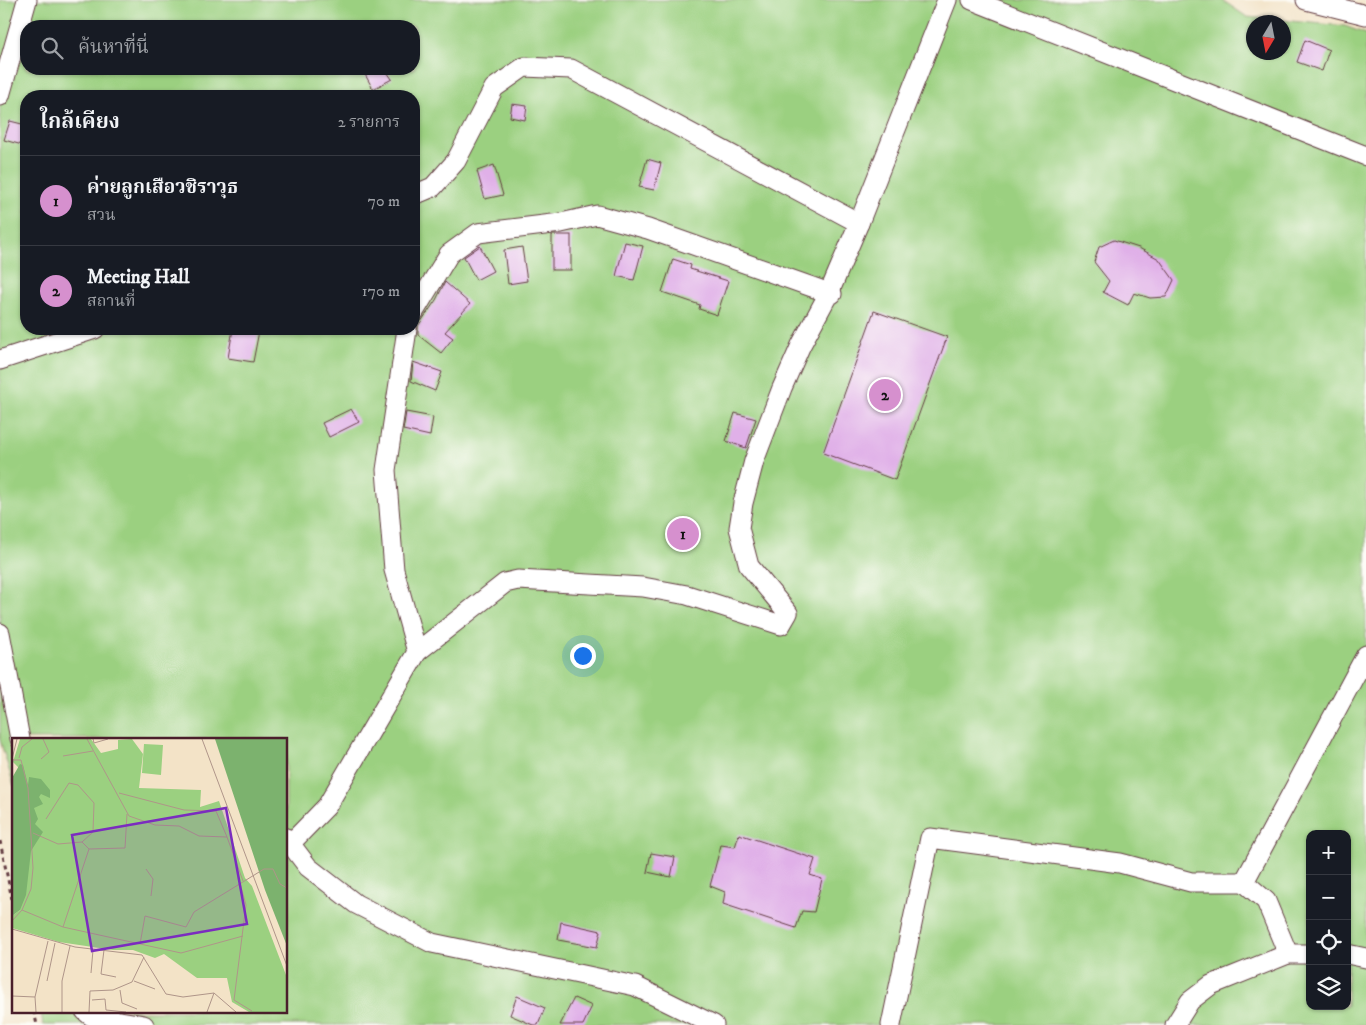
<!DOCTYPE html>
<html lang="th">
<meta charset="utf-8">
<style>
:root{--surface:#171b24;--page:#242831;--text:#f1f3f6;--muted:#9ea1a6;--line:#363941;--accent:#d690ce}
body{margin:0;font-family:"IM FELL DW Pica","Noto Serif Thai",serif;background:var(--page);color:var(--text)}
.controls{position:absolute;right:15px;bottom:15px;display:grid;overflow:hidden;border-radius:10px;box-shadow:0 1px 4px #0004}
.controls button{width:45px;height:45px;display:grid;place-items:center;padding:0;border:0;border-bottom:1px solid var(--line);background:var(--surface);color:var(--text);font:25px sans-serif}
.compass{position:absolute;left:1246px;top:15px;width:45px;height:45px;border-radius:50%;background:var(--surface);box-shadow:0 1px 4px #0004;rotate:190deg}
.you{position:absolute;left:582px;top:655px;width:18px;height:18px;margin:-12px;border:4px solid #fff;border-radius:50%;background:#1a73e8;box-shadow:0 0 0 8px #1a73e833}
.badge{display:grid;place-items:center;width:32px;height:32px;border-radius:50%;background:var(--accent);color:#111;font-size:16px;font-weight:700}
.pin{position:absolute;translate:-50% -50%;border:2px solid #fff;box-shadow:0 1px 5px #0006}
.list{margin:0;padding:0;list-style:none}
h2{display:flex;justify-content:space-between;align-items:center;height:65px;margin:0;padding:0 20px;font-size:21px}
h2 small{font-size:16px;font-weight:400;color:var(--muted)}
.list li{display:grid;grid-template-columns:32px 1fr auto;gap:15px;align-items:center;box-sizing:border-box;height:90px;padding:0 20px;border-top:1px solid var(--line)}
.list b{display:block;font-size:19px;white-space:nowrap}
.list p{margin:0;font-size:16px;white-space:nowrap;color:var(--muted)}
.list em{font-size:16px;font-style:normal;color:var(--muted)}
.icon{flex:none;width:28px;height:28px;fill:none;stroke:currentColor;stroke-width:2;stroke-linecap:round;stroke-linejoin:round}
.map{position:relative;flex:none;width:1366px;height:1025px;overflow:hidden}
.search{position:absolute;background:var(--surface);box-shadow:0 1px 4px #0004;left:20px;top:20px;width:400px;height:55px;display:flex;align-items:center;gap:12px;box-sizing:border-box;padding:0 18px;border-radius:20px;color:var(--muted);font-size:19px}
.panel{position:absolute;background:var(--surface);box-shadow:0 1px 4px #0004;left:20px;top:90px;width:400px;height:245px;border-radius:20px}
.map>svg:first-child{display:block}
.green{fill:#9bd080;stroke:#727856;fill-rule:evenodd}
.building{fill:#e0b0e8}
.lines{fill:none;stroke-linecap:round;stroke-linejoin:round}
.minor-casing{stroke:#633c42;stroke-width:21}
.path{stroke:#633c42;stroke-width:3;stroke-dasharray:4 4;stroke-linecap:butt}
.minor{stroke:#fff;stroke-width:19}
.inset-road{fill:none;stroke:#af9589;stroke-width:1}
.view{fill:#7b2cbf;fill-opacity:0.15;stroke:#7b2cbf;stroke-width:2.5}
.inset-edge{fill:none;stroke:#4a1f2b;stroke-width:2.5}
</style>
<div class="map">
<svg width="1366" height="1025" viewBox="0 0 1366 1025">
<rect width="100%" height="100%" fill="#fdfcf7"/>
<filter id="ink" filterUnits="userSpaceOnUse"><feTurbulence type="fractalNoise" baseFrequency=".02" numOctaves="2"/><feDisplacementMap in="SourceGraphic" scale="10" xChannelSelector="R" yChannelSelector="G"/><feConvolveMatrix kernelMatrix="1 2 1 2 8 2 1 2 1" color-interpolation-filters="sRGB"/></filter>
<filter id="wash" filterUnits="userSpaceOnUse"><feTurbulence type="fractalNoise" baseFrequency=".0096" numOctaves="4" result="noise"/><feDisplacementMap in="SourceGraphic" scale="20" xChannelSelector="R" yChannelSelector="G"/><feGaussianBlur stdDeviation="1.12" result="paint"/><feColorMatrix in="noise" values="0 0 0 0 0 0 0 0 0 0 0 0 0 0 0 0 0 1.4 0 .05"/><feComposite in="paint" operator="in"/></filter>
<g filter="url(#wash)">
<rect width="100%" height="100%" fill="#f3e3c7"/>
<path class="green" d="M0 0H1222L1247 17 1345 26 1366 34V1025H43L41 1011H286V739H14V786L0 740ZM1254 22H1284V52H1254ZM26 26H414V69H26ZM26 96H414V329H26ZM1310 834H1347V1006H1310Z"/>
<g id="blocks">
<g class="building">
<path d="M1305 40 1329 50 1322 71 1297 62Z"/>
<path d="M362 69H385L392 79 373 89Z"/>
<path d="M512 104 527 106 525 120 510 117Z"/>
<path d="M10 121 26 125V146L4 140Z"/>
<path d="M647 159 661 163 654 190 639 187Z"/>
<path d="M494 165 503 195 485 199 477 171Z"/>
<rect x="552" y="235" width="19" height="35"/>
<path d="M1114 240 1139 248 1159 259 1174 280 1166 297 1150 298 1134 293 1128 305 1103 292 1109 281 1094 262 1099 247Z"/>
<path d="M625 242 643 246 634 280 616 276Z"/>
<path d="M480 246 493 271 476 280 464 257Z"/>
<path d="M522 247 527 281 508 284 504 250Z"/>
<path d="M673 259 691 265 690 269 728 281 717 315 699 309 700 305 662 292Z"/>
<path d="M445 282 470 304 445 332 453 338 441 353 418 335V326L436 300Z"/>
<path d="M874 311 947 337 895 480 823 453Z"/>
<path d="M233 329 259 331 253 362 228 358Z"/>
<path d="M413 362 442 372 435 391 411 381Z"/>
<path d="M351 409 359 422 329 437 322 423Z"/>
<path d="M406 412 433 417 430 436 403 430Z"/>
<path d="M735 413 756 419 746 448 726 441Z"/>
<path d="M739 834 815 859 810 875 822 879 814 912 802 911 796 928 723 904 725 892 710 886 721 845 735 847Z"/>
<path d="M651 853 675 857 671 877 647 872Z"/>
<path d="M561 922 601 931 597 947 558 940Z"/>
<path d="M517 996 545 1008 538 1025H533L510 1015Z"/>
<path d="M574 998 592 1006 583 1025H560Z"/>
</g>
</g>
</g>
<g filter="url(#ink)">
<use href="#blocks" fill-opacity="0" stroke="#633c42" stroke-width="1"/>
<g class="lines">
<g class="minor-casing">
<g id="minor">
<path d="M972 0 1366 156"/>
<path d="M1306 0 1366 15"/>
<path d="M0 96 27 0"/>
<path d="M414 195 433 187 456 161 494 88 524 67 571 69 859 223 947 0"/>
<path d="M414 312 449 254 478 233 561 223 597 215 648 229 832 294"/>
<path d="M0 360 95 329"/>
<path d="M0 633 20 739"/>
<path d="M417 652 505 583 518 580 643 587 687 595 781 625 788 613 749 566 739 528 743 503 754 461 782 388 801 345 829 293 859 223"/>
<path d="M286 838 308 867 356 904 432 943 635 986 714 1025"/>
<path d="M291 843 327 806 417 652 394 570 386 470 407 329"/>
<path d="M1244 882 1366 655"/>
<path d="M1347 954 1366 958"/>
<path d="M85 1011 91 1016 144 1025"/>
<path d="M891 1025 930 838 1120 863 1191 882H1244L1266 901 1288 954"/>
<path d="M1175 1025 1190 1001 1211 985 1288 954H1310"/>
</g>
</g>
<g class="path">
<path d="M0 841 14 909"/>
<path d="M34 1011 37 1025"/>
</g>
<use href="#minor" class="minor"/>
</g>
</g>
<g transform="translate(12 738)">
<rect width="275" height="275" fill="#f3e3c7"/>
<path d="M8 1H79L89 15 106 11V2L120 1 131 16 127 50 189 52 188 69 207 63 233 140 240 148 274 237 275 274H237L220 264 215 240H185L152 216 143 220 121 212H101L47 204 0 190V178L8 172 6 29 1 24ZM132 6 151 7 149 37 130 35Z" fill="#9bd080"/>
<path d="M203 1H275V208L253 152ZM8 26 11 27 16 47 17 39 29 41 38 52V60L29 56 27 59 31 66 22 70 26 81 23 86 31 94 19 113 14 157 8 172 0 178V40Z" fill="#7cb26e"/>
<path class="inset-road" d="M75 1 117 78 143 87 167 88 187 98 215 99 231 143M81 1 82 5 96 1M190 1 275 228M51 18 81 13M7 20 10 9 20 1M0 21 5 1M29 21 37 14 31 1M0 22H9L16 50 21 130 19 151 10 172 0 183M107 55 172 72 204 73 215 99M21 95 46 106 70 104 81 94 82 65 66 47 57 45 34 81M70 104 77 111 113 110 115 76M134 131 141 141 139 158M228 145 234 167 222 262 240 273M10 172 51 189 169 215 231 198M51 189 77 111M0 191 63 209 130 217 154 256 171 259 202 255 224 274M128 206 133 178 174 189 182 174 252 131H261L268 146 275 150M92 212 89 236 104 239M79 235 81 212M35 243 43 205M122 243 143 251M108 252 110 265 125 271M0 258 23 259 24 274M23 259 36 203M80 262 93 261 94 272 114 274M50 274V243L58 208M77 274 78 253 101 252 120 244 132 219M195 274 202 255"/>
<path class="view" d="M214 70 235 186 80 213 60 97Z"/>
<rect width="275" height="275" class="inset-edge"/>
</g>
</svg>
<div class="controls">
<button>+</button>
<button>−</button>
<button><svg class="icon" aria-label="locate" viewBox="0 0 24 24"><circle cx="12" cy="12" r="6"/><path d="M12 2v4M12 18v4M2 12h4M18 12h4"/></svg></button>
<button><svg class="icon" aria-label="layers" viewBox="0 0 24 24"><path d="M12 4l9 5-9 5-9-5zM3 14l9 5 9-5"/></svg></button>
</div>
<svg class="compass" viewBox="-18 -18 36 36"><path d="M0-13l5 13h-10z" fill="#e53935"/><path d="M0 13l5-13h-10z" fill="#9ea1a6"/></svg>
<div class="you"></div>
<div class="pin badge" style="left:683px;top:534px">1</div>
<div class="pin badge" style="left:885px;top:395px">2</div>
<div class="search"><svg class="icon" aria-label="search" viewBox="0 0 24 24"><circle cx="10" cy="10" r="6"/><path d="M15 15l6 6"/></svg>ค้นหาที่นี่</div>
<section class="panel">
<h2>ใกล้เคียง<small>2 รายการ</small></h2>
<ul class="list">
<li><span class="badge">1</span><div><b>ค่ายลูกเสือวชิราวุธ</b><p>สวน</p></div><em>70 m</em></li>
<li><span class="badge">2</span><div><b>Meeting Hall</b><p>สถานที่</p></div><em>170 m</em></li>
</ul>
</section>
</div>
